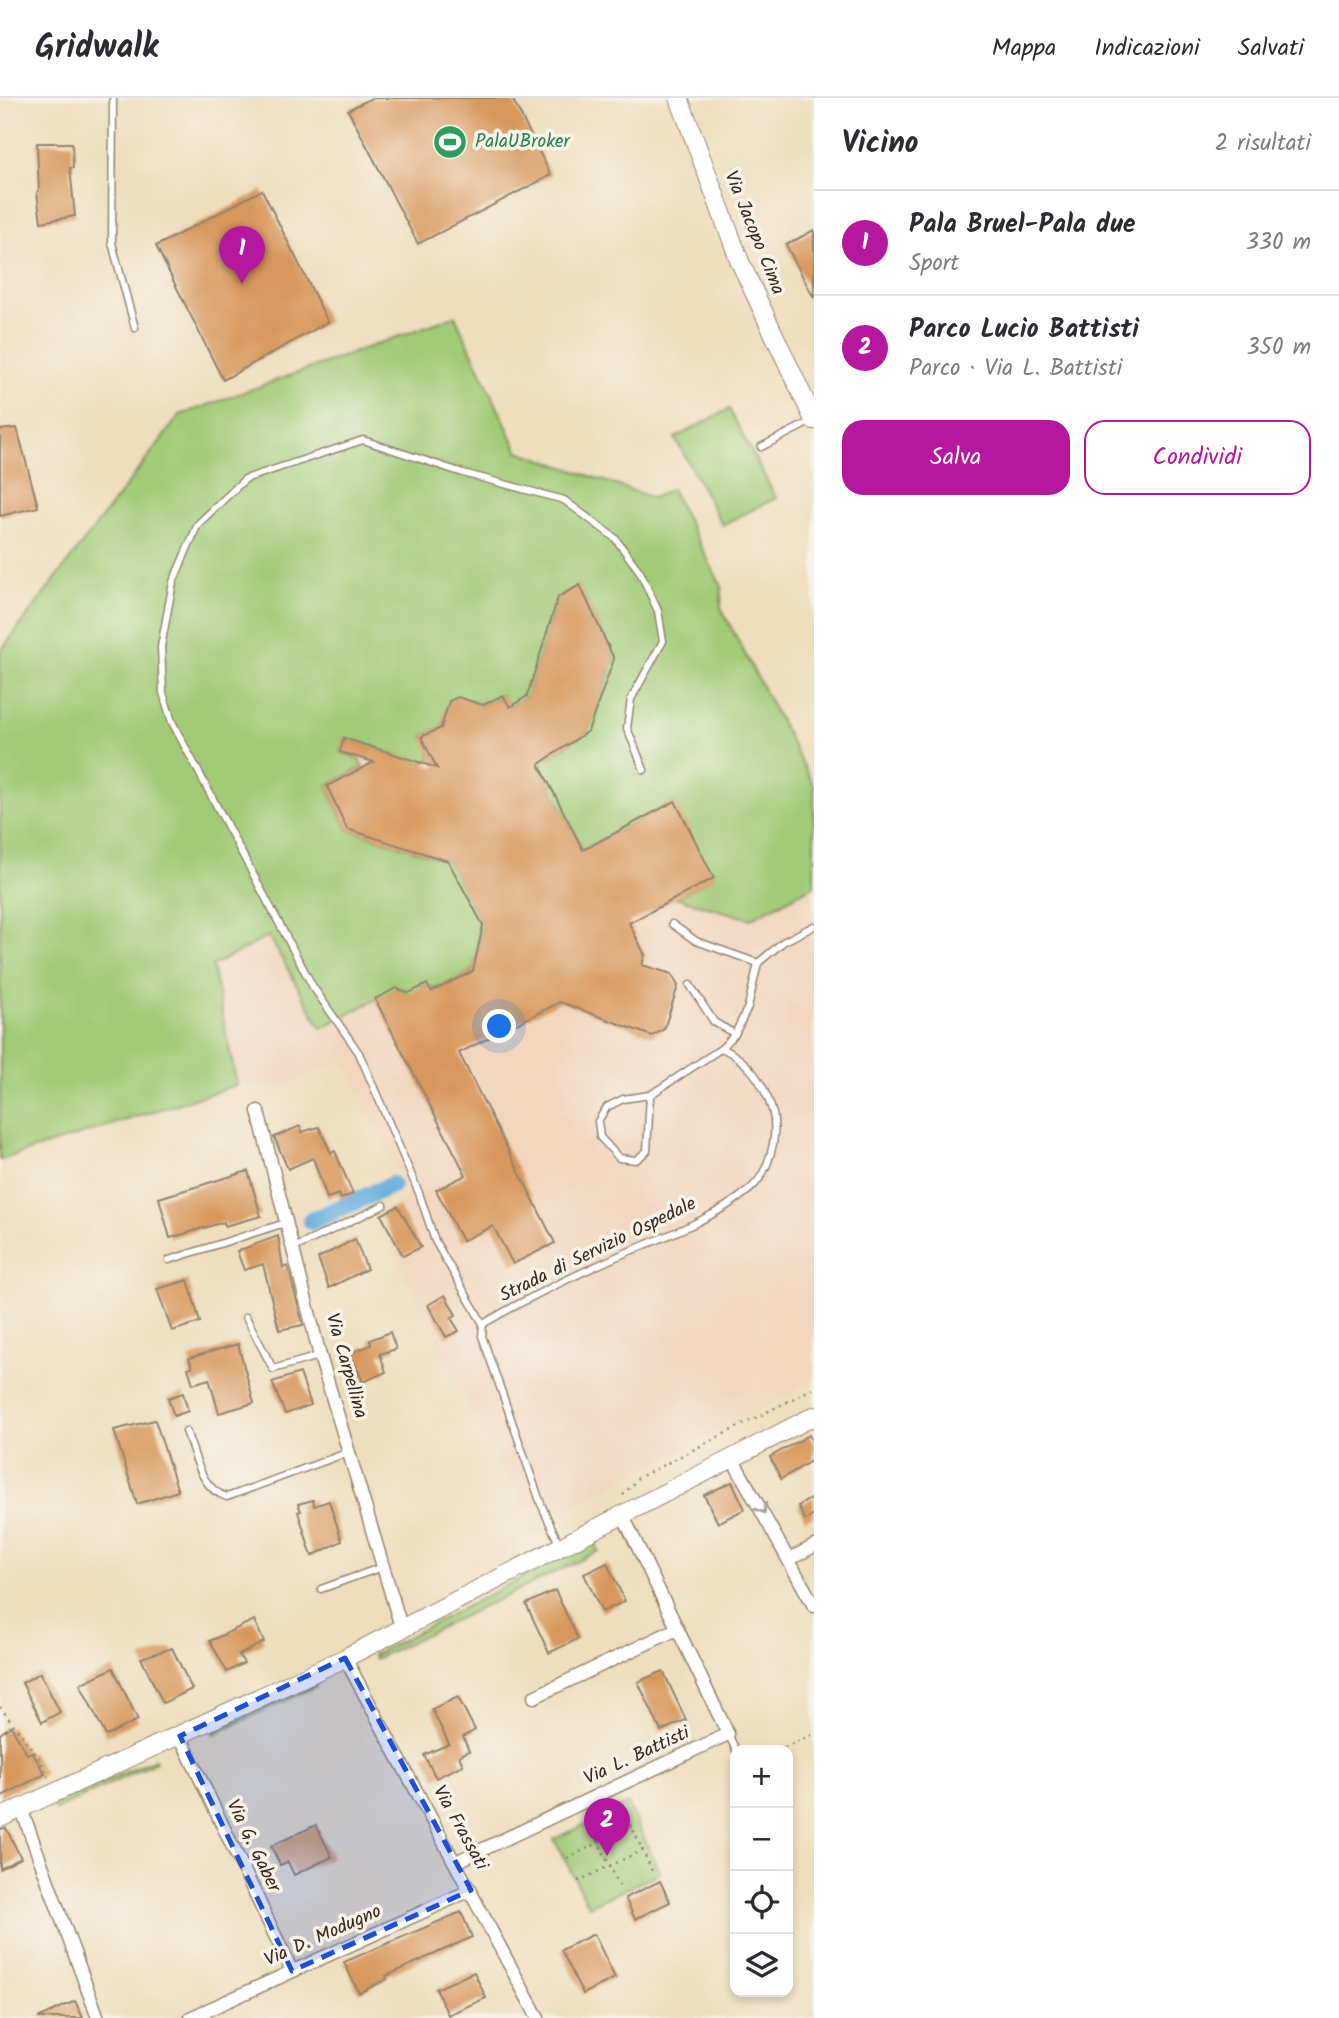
<!DOCTYPE html>
<html lang="it">
<meta charset="utf-8">
<style>
:root{--surface:#fff;--page:#f2f2f3;--text:#2b2b33;--muted:#7c7c81;--line:#e1e1e2;--accent:#b5179e}
body{margin:0;font-family:Kalam,sans-serif;background:var(--page);color:var(--text)}
.controls{position:absolute;right:21px;bottom:21px;display:grid;overflow:hidden;border-radius:14px;box-shadow:0 4px 10px #0003}
.controls button{width:63px;height:63px;display:grid;place-items:center;padding:0;border:0;border-bottom:2px solid var(--line);background:var(--surface);color:var(--text);font:35px sans-serif}
.you{position:absolute;left:500px;top:929px;width:24px;height:24px;margin:-18px;border:5px solid #fff;border-radius:50%;background:#1a73e8;box-shadow:0 0 0 10px #1a73e833}
.badge{display:grid;place-items:center;width:46px;height:46px;border-radius:50%;background:var(--accent);color:#fff;font-size:23px;font-weight:700}
.pin{position:absolute;translate:-50% -58px;filter:drop-shadow(0 2px 4px #0008)}
.pin::after{content:'';position:absolute;top:37px;width:24px;height:21px;background:inherit;clip-path:polygon(0 0,100% 0,50% 100%)}
.list{margin:0;padding:0;list-style:none}
h2{display:flex;justify-content:space-between;align-items:center;height:91px;margin:0;padding:0 28px;font-size:30px}
h2 small{font-size:23px;font-weight:400;color:var(--muted)}
.list li{display:grid;grid-template-columns:46px 1fr auto;gap:21px;align-items:center;box-sizing:border-box;height:105px;padding:0 28px;border-top:2px solid var(--line)}
.list b{display:block;font-size:26px;white-space:nowrap}
.list p{margin:0;font-size:23px;white-space:nowrap;color:var(--muted)}
.list em{font-size:23px;font-style:normal;color:var(--muted)}
.actions{display:flex;gap:14px;padding:21px 28px}
.actions a{flex:1;padding:16px 0;border:2px solid var(--accent);border-radius:21px;text-align:center;font-size:24px;color:var(--accent)}
.actions .main{background:var(--accent);color:#fff}
.icon{flex:none;width:38px;height:38px;fill:none;stroke:currentColor;stroke-width:2;stroke-linecap:round;stroke-linejoin:round}
.map{position:relative;flex:none;width:814px;height:1920px;overflow:hidden}
header{display:flex;align-items:center;gap:42px;box-sizing:border-box;height:98px;padding:0 35px;background:var(--surface);border-bottom:2px solid var(--line)}
header strong{font-size:33px}
nav{display:flex;gap:38px;margin-inline-start:auto;font-size:24px}
main{display:flex}
aside{flex:1;background:var(--surface)}
.map>svg:first-child{display:block}
.built{fill:#f2d5bd}
.green{fill:#a1cb77;stroke:#6e7a4a;stroke-width:2}
.lines{fill:none;stroke-linecap:round;stroke-linejoin:round}
.canal{stroke:#67addd;stroke-width:18}
.building{fill:#d8975c}
.lane-casing{stroke:#94846e;stroke-width:9}
.street-casing{stroke:#94846e;stroke-width:15}
.secondary-casing{stroke:#94846e;stroke-width:20}
.path{stroke:#94846e;stroke-width:2.5;stroke-dasharray:2 5;stroke-linecap:butt}
.lane{stroke:#fff;stroke-width:6}
.street{stroke:#fff;stroke-width:12}
.secondary{stroke:#fff;stroke-width:18}
.oneway{stroke:#a79f9a}
.marked{fill:#1d4ed8;fill-opacity:0.2;stroke:#1d4ed8;stroke-width:5;stroke-dasharray:14 9;stroke-linejoin:round}
.labels{text-anchor:middle;dominant-baseline:central;stroke-width:7;stroke-linejoin:round;paint-order:stroke}
.leisure-label{font-size:19px;fill:#27864d;stroke:#f7f3e8;text-anchor:start}
.street-label{font-size:19px;fill:#3b2a1e;stroke:#f7f3e8}
</style>
<header>
<strong>Gridwalk</strong>
<nav><a>Mappa</a><a>Indicazioni</a><a>Salvati</a></nav>
</header>
<main>
<div class="map">
<svg width="814" height="1920" viewBox="0 0 814 1920">
<rect width="100%" height="100%" fill="#f7f3e8"/>
<filter id="ink" filterUnits="userSpaceOnUse"><feTurbulence type="fractalNoise" baseFrequency=".0143" numOctaves="2"/><feDisplacementMap in="SourceGraphic" scale="14" xChannelSelector="R" yChannelSelector="G"/><feConvolveMatrix kernelMatrix="1 2 1 2 8 2 1 2 1" color-interpolation-filters="sRGB"/></filter>
<filter id="wash" filterUnits="userSpaceOnUse"><feTurbulence type="fractalNoise" baseFrequency=".00686" numOctaves="4" result="noise"/><feDisplacementMap in="SourceGraphic" scale="28" xChannelSelector="R" yChannelSelector="G"/><feGaussianBlur stdDeviation="1.57" result="paint"/><feColorMatrix in="noise" values="0 0 0 0 0 0 0 0 0 0 0 0 0 0 0 0 0 1.4 0 .05"/><feComposite in="paint" operator="in"/></filter>
<g filter="url(#wash)">
<rect width="100%" height="100%" fill="#eedebd"/>
<path class="built" d="M416 233 814 760V1283L559 1416 550 1401 526 1413 465 1300 375 1116 409 1098 343 962 283 990 237 987 0 1062V554L180 317Z"/>
<g class="green">
<path d="M455 218 518 353 653 400 671 391 722 489 721 510 814 688V788L750 821 677 800 713 779 673 704 583 752 539 666 588 633 614 561 579 488 558 499 527 598 510 609 502 597 483 607 458 599 450 603 441 630 423 638 432 660 422 666 344 640 340 654 358 660 363 669 327 688 347 731 448 763 483 827 473 873 437 891 425 887 412 896 396 891 321 930 269 838 212 868 237 987 0 1062V554L180 317Z"/>
<path d="M729 311 776 400 722 427 675 340Z"/>
<path d="M594 1442 599 1453 375 1561 373 1557Z"/>
<path d="M315 1585 316 1588 214 1636 212 1633Z"/>
<path d="M155 1661 156 1664 55 1712 52 1706Z"/>
<path d="M628 1706 660 1775 589 1808 554 1741Z"/>
</g>
<g class="lines">
<path class="canal" d="M311 1123 392 1087"/>
</g>
<g id="blocks">
<g class="building">
<path d="M372 0H512L551 77 418 146 348 12Z"/>
<path d="M37 45H72L73 70H70L75 118 41 124 37 94 39 93Z"/>
<path d="M262 92 328 224 223 282 156 148Z"/>
<path d="M814 132V200L786 147Z"/>
<path d="M17 330 38 409 0 418V332Z"/>
<path d="M580 487 614 561 588 633 539 666 583 752 675 703 714 780 629 825 645 857 642 867 672 876 678 888 664 931 652 938 560 904 459 955 555 1145 513 1166 493 1128 462 1143 436 1092 466 1077 375 901 396 890 409 895 427 886 431 894 473 873 483 827 448 763 347 731 327 688 374 664 340 654 344 640 437 670 421 639 441 630 449 603 458 599 483 607 503 597 510 609 527 598 558 499Z"/>
<path d="M300 1028 302 1034 319 1029 331 1055 335 1053 353 1096 341 1101 339 1096 327 1100 313 1060 288 1071 274 1039Z"/>
<path d="M248 1073 261 1118 225 1128 224 1124 170 1140 159 1100Z"/>
<path d="M398 1108 421 1149 403 1158 381 1117Z"/>
<path d="M278 1138 283 1170 288 1168 303 1227 279 1232 263 1166 244 1172 237 1153Z"/>
<path d="M355 1141 367 1171 329 1190 318 1160Z"/>
<path d="M188 1182 200 1224 172 1233 157 1191Z"/>
<path d="M445 1197 456 1217 451 1220 459 1233 446 1239 428 1207Z"/>
<path d="M390 1234 396 1251 380 1256 386 1274 363 1284 350 1255 371 1247 370 1242Z"/>
<path d="M238 1246 254 1305 219 1315 209 1281 193 1286 188 1270 192 1269 189 1260Z"/>
<path d="M300 1275 311 1307 285 1316 272 1284Z"/>
<path d="M183 1295 188 1313 174 1318 168 1300Z"/>
<path d="M155 1322 178 1393 137 1406 114 1332Z"/>
<path d="M809 1337 814 1346V1361L781 1381 770 1359Z"/>
<path d="M732 1384 745 1411 718 1425 704 1397Z"/>
<path d="M814 1399V1417L805 1422 798 1408Z"/>
<path d="M313 1402 314 1408 329 1403 342 1443 312 1458 298 1414 301 1413 298 1406Z"/>
<path d="M607 1465 625 1503 602 1514 584 1476Z"/>
<path d="M555 1492 578 1541 549 1555 526 1506Z"/>
<path d="M254 1522 264 1544 239 1557 244 1565 227 1574 210 1543Z"/>
<path d="M172 1550 192 1591 163 1605 141 1560Z"/>
<path d="M113 1570 138 1622 106 1638 80 1586Z"/>
<path d="M663 1573 686 1622 661 1633 638 1584Z"/>
<path d="M40 1575 60 1614 42 1624 22 1585Z"/>
<path d="M458 1599 475 1632 463 1639 469 1653 459 1658 463 1667 436 1680 424 1657 449 1646 432 1611Z"/>
<path d="M11 1628 27 1656 32 1654 45 1676 0 1699V1636Z"/>
<path d="M316 1727 332 1759 294 1777 288 1764 280 1767 271 1748Z"/>
<path d="M6 1730 21 1760 0 1771V1731Z"/>
<path d="M660 1783 670 1804 635 1821 625 1800Z"/>
<path d="M461 1814 472 1839 386 1878 387 1881 359 1895 344 1864Z"/>
<path d="M594 1836 615 1880 583 1896 561 1852Z"/>
<path d="M474 1874 486 1900 448 1917 436 1891Z"/>
<path d="M75 1903 83 1920H38Z"/>
</g>
</g>
</g>
<g filter="url(#ink)">
<use href="#blocks" fill-opacity="0" stroke="#94846e" stroke-width="2"/>
<g class="lines">
<g class="lane-casing">
<g id="lane">
<path d="M113 0 112 145 135 230"/>
<path d="M761 349 812 323"/>
<path d="M672 826 696 843 758 865"/>
<path d="M690 887 714 924 735 936"/>
<path d="M650 997 647 1053 636 1062 619 1060 600 1039 598 1023 607 1009 623 1001 650 997 722 950 735 936 748 909 758 865 783 844 814 828"/>
<path d="M292 1151 384 1107"/>
<path d="M169 1162 285 1125"/>
<path d="M246 1219 273 1271 319 1258"/>
<path d="M483 1226 435 1143 419 1095 359 955 313 889 172 624 163 595 161 549 173 484 198 426 245 381 363 342 463 375 564 402 615 440 640 474 658 513 663 543 631 601 627 630 644 672"/>
<path d="M186 1333C196 1358 200 1391 227 1399L349 1354"/>
<path d="M560 1448 541 1406 482 1238 483 1226C525 1201 571 1179 616 1159 660 1140 711 1123 749 1092 770 1075 780 1034 771 1009 762 982 748 963 722 950"/>
<path d="M321 1491 382 1469"/>
<path d="M728 1636 736 1652"/>
</g>
</g>
<g class="street-casing">
<g id="street">
<path d="M258 1013 320 1258 402 1532"/>
<path d="M733 1362 814 1508"/>
<path d="M790 1461 814 1448"/>
<path d="M345 1560 538 1920"/>
<path d="M534 1599 677 1531"/>
<path d="M180 1638 292 1873"/>
<path d="M21 1710 98 1920"/>
<path d="M456 1764 728 1636 623 1418"/>
<path d="M190 1920 471 1792"/>
</g>
</g>
<g class="secondary-casing">
<g id="secondary">
<path d="M679 0 740 164 814 322"/>
<path d="M0 1720 345 1560 814 1318"/>
</g>
</g>
<g class="path">
<path d="M623 1397 638 1380 814 1290"/>
<path d="M0 1609 40 1661 48 1679"/>
<path d="M778 1652 814 1636"/>
<path d="M622 1707 653 1775"/>
<path d="M588 1723 621 1791"/>
<path d="M567 1760 632 1729"/>
<path d="M578 1783 643 1752"/>
</g>
<use href="#lane" class="lane"/>
<use href="#street" class="street"/>
<use href="#secondary" class="secondary"/>
</g>
<defs><path id="oneway-chevron" d="M-2-3.5L2.5 0L-2 3.5" fill="none" stroke-width="1.6" stroke-linecap="round" stroke-linejoin="round" transform="scale(1.75)"/></defs>
<use class="oneway" href="#oneway-chevron" transform="translate(762 1411) rotate(60)"/>
</g>
<path class="marked" d="M345 1560 471 1792 292 1873 180 1638Z"/>
<defs>
<g id="stadium-disc" transform="scale(1.75)"><circle r="9.5" fill="#2e9e5b" stroke="#f7f3e8"/><path d="M0-5a6.5 5 0 1 0 0 10a6.5 5 0 1 0 0-10ZM-3.5-1.8h7v3.6h-7Z" fill="#fff"/></g>
</defs>
<g fill-rule="evenodd">
<use href="#stadium-disc" x="450" y="44"/>
</g>
<g class="labels">
<g class="leisure-label">
<text x="475" y="44">PalaUBroker</text>
</g>
<g class="street-label">
<text transform="translate(754 135) rotate(68)">Via Jacopo Cima</text>
<text transform="translate(598 1152) rotate(-26)">Strada di Servizio Ospedale</text>
<text transform="translate(346 1268) rotate(74)">Via Carpellina</text>
<text transform="translate(637 1658) rotate(-25)">Via L. Battisti</text>
<text transform="translate(460 1730) rotate(61)">Via Frassati</text>
<text transform="translate(253 1748) rotate(64)">Via G. Gaber</text>
<text transform="translate(323 1838) rotate(-24)">Via D. Modugno</text>
</g>
</g>
</svg>
<div class="controls">
<button>+</button>
<button>−</button>
<button><svg class="icon" aria-label="locate" viewBox="0 0 24 24"><circle cx="12" cy="12" r="6"/><path d="M12 2v4M12 18v4M2 12h4M18 12h4"/></svg></button>
<button><svg class="icon" aria-label="layers" viewBox="0 0 24 24"><path d="M12 4l9 5-9 5-9-5zM3 14l9 5 9-5"/></svg></button>
</div>
<div class="you"></div>
<div class="pin badge" style="left:242px;top:186px">1</div>
<div class="pin badge" style="left:607px;top:1758px">2</div>
</div>
<aside>
<h2>Vicino<small>2 risultati</small></h2>
<ul class="list">
<li><span class="badge">1</span><div><b>Pala Bruel-Pala due</b><p>Sport</p></div><em>330 m</em></li>
<li><span class="badge">2</span><div><b>Parco Lucio Battisti</b><p>Parco · Via L. Battisti</p></div><em>350 m</em></li>
</ul>
<div class="actions"><a class="main">Salva</a><a>Condividi</a></div>
</aside>
</main>
